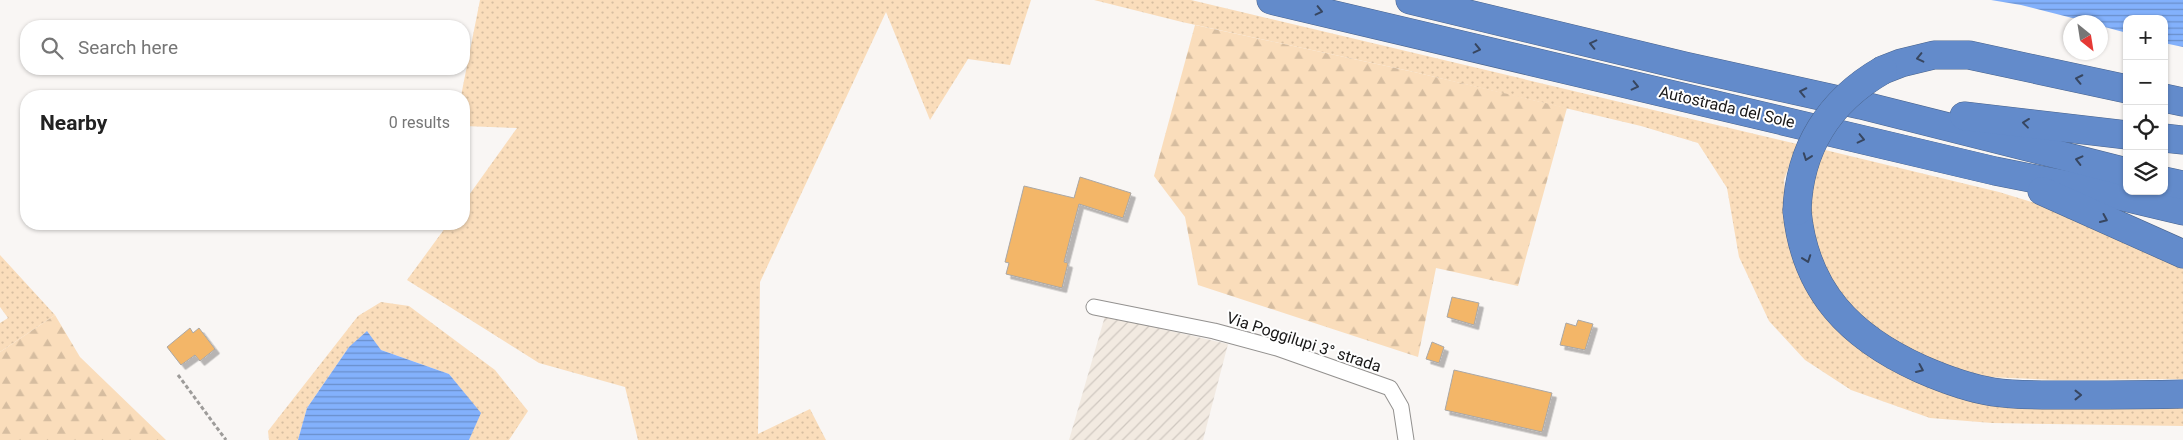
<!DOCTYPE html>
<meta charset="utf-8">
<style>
:root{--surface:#fff;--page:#f6f6f6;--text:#222;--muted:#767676;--line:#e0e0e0}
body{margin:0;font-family:Roboto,sans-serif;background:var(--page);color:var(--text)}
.controls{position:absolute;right:15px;top:15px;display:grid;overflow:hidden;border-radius:10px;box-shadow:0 1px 4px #0004}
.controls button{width:45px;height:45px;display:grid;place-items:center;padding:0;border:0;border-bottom:1px solid var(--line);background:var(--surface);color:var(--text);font:25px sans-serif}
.compass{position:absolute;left:2063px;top:15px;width:45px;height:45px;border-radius:50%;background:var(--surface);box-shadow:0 1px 4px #0004;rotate:150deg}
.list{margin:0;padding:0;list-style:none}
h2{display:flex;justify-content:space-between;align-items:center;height:65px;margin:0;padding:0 20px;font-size:21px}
h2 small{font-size:16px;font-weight:400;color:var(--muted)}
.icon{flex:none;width:28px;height:28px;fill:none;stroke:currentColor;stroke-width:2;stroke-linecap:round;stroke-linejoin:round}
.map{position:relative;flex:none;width:2183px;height:440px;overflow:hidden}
.search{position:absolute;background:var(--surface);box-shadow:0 1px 4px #0004;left:20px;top:20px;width:450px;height:55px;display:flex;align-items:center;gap:12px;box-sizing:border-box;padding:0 18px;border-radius:20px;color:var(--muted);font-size:19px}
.panel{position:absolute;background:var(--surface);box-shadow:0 1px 4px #0004;left:20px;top:90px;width:450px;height:140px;border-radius:20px}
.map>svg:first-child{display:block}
.industrial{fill:url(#industrial-furrows)}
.green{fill:url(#green-dots)}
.forest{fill:url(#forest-firs)}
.water{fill:url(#water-rules)}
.building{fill:#f3b667;stroke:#aaa7a5;filter:url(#shadow)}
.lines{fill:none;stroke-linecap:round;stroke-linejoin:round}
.minor-casing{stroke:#93918f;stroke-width:17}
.motorway-casing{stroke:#49638c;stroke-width:29}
.path{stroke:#9e9c9a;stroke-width:3;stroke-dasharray:4 2.5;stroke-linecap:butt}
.minor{stroke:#fff;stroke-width:15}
.motorway{stroke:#638bcb;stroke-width:28}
.motorway-bridge-casing{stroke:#49638c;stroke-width:29;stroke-linecap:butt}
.motorway-bridge{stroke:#638bcb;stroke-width:28}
.oneway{stroke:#374660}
.labels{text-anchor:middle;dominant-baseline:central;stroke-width:4;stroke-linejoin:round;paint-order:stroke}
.street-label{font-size:16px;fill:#191818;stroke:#fff}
</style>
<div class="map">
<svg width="2183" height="440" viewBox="0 0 2183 440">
<defs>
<pattern id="industrial-furrows" width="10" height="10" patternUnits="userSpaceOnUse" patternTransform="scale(1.25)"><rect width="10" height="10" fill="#f2eae1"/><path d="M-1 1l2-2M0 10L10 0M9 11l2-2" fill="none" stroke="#cfc8c0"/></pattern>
<pattern id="green-dots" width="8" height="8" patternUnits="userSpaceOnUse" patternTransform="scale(1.25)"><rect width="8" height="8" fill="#faddbb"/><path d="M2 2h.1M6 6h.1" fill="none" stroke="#d6bda0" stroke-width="1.8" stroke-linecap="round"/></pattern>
<pattern id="forest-firs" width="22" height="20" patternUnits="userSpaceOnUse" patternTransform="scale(1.25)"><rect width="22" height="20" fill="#faddbb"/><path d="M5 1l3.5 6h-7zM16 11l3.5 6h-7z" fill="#d6bda0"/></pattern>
<pattern id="water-rules" width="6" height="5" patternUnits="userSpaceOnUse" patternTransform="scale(1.25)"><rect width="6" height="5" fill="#83b1fc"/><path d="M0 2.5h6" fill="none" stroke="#6a8fcb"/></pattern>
<filter id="shadow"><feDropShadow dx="4.5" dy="4.5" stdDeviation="0" flood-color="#0004"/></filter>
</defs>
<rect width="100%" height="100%" fill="#f9f6f4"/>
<path class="industrial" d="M1105 316 1228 344 1203 440H1069Z"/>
<g class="green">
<path d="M480 0H1031L1010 65 968 59 930 120 886 12 760 282 758 434 810 409 826 440H638L625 387 539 363 407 280 448 224H464V202L517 128 464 126V96H461Z"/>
<path d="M1094 0H1191L1797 144 1784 180 1788 232 1803 283 1827 318 1905 372 2183 403V426L1992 423 1930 418 1851 390 1805 360 1769 321 1739 257 1727 188 1698 143 1641 126 1414 72 1182 22Z"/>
<path d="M1821 149 1999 192 2087 219 2183 262V379L2056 380 1989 377 1932 362 1865 324 1835 293 1820 264 1809 222V186Z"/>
<path d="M0 255 55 315 0 352V323L8 318 0 307Z"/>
<path d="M381 302 409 306 495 370 528 411 509 440H469L480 413 449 374 381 350 349 347 307 408 298 440H269L268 431 358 316Z"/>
</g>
<g class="forest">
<path d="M1195 25 1414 72 1567 108 1518 286 1436 268 1418 357 1198 285 1185 217 1154 176Z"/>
<path d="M55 315 80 357 166 440H0V352Z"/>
</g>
<g class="water">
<path d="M1991 0H2183V47L2164 43V19H2127V33L2101 26 2100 22H2088L2021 5Z"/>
<path d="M367 331 381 350 449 374 481 413 469 440H298L307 408 349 347Z"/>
</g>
<g class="building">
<path d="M1080 177 1131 193 1123 218 1079 204 1064 262 1068 263 1062 288 1006 274 1009 263 1005 262 1024 186 1074 198Z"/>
<path d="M1452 297 1479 303 1474 325 1447 317Z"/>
<path d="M1578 320 1593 324 1585 350 1560 345 1566 323 1576 326Z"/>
<path d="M190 328 193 333 199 328 215 349 200 361 195 355 181 365 167 347Z"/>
<path d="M1432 342 1444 347 1439 363 1426 359Z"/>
<path d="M1454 370 1552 393 1542 432 1445 410Z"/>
</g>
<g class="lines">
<g class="minor-casing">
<path id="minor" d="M1094 307 1214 331 1277 348 1390 388 1401 407 1406 440"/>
</g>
<g class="motorway-casing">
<g id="motorway">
<path d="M1271 0 1995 171 2107 193 2183 211"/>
<path d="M1410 0 1685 66 1861 105 2127 172"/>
<path d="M1883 70 1901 63 1934 55H1969L2127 89"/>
<path d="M2164 98 2183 102"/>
<path d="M1964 116 2127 135"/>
<path d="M2164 138 2183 140"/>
<path d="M2164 181 2183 185"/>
<path d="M2042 191 2183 254"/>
<path d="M1797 211C1805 291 1850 337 1921 369 1944 379 1968 388 1993 392 2020 396 2046 395 2073 395 2110 395 2146 395 2183 394"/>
</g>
</g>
<path class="path" d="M178 375 226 440"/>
<use href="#minor" class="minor"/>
<use href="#motorway" class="motorway"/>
<g class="motorway-bridge-casing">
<path id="motorway-bridge" d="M1797 211C1799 149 1829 101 1883 70"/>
</g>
<use href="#motorway-bridge" class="motorway-bridge"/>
</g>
<defs><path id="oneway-chevron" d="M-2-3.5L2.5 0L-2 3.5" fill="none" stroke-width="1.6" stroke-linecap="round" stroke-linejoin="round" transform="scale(1.25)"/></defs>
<g class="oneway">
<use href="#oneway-chevron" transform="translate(1319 11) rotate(13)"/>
<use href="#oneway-chevron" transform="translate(1593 44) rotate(-167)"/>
<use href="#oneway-chevron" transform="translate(1477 49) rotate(13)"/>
<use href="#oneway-chevron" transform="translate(1920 58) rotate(167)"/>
<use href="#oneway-chevron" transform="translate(2079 79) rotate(-168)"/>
<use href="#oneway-chevron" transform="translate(1635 86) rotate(13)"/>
<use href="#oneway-chevron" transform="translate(1803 92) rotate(-168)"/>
<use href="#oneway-chevron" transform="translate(2026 123) rotate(-173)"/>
<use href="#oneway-chevron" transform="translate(1861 139) rotate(13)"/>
<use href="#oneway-chevron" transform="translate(1807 157) rotate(110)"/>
<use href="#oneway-chevron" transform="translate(2079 160) rotate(-166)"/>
<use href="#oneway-chevron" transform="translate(2104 219) rotate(24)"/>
<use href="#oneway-chevron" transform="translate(1807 259) rotate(70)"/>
<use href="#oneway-chevron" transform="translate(1920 369) rotate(24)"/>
<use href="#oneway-chevron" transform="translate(2078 395)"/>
</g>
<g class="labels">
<g class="street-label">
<text transform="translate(1727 107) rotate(13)">Autostrada del Sole</text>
<text transform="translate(1304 342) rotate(18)">Via Poggilupi 3° strada</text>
</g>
</g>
</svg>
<div class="controls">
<button>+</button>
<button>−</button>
<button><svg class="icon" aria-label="locate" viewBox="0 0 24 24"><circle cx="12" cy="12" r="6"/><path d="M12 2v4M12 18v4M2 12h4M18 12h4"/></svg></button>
<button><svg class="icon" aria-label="layers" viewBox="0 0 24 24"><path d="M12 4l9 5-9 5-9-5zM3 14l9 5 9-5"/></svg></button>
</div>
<svg class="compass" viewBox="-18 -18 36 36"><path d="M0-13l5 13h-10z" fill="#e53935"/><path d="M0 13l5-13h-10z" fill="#767676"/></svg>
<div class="search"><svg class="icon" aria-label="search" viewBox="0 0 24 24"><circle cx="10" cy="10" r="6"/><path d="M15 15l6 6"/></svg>Search here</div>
<section class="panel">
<h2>Nearby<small>0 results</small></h2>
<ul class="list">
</ul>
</section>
</div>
